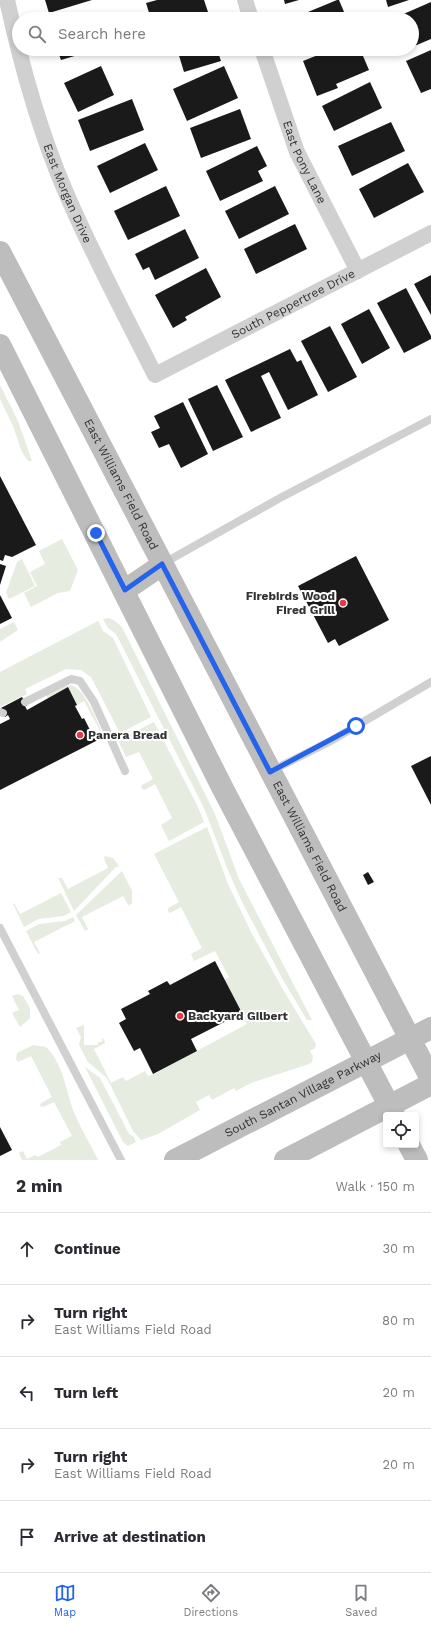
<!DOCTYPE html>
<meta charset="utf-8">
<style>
:root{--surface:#fff;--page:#f7f7f7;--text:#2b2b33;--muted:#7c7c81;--line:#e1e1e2;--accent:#2563eb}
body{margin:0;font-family:"Work Sans",sans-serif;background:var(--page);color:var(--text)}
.controls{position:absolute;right:12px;bottom:12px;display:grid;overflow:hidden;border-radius:4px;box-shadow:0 2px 6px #0003}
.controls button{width:36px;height:36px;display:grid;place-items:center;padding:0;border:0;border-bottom:1px solid var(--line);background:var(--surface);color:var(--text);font:20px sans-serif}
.stop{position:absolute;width:12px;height:12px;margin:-9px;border:3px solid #2563eb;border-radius:50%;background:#fff}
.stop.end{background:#2563eb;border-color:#fff;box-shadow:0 1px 4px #0008}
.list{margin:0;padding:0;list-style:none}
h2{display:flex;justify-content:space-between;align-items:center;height:52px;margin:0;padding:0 16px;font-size:17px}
h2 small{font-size:13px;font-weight:400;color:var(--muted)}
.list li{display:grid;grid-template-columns:26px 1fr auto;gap:12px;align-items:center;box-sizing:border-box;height:72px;padding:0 16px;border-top:1px solid var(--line)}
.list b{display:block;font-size:15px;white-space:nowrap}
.list p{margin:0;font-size:13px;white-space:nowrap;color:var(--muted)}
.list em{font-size:13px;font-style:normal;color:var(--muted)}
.icon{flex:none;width:22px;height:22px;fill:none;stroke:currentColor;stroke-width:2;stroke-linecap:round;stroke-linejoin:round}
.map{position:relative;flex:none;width:431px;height:1160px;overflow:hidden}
.search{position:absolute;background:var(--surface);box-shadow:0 2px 6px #0003;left:12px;right:12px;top:12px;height:44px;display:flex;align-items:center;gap:10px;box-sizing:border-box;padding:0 14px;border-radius:22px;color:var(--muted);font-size:15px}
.sheet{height:412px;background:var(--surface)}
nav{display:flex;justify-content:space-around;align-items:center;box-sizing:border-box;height:56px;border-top:1px solid var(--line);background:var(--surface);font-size:11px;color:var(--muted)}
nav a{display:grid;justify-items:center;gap:2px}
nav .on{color:var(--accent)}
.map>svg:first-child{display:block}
.green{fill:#e6ecdf}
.building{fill:#1a1a1a}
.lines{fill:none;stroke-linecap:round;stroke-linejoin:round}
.service{stroke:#d0d0d0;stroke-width:8}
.minor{stroke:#d0d0d0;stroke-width:16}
.secondary{stroke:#bdbdbd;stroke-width:22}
.route{stroke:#2563eb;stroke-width:5}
.poi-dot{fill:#e63946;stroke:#fff;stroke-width:1.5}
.labels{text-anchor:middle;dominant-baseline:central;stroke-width:4;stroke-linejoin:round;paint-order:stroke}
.street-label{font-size:12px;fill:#333;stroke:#fff}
.poi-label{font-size:12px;font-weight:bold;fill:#333;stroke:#fff;text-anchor:start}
</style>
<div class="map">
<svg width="431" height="1160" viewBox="0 0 431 1160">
<rect width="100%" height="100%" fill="#fff"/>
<g class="green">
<path d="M0 385 18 421 32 461H28L22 452 13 426 0 399Z"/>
<path d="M62 539 78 570 70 591 58 593 31 607 24 593 37 586 30 572 45 564 39 551Z"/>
<path d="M22 559 35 586 9 599 6 593 17 562Z"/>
<path d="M109 618 115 621 122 627 215 814 239 879 312 1020H307L283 980 243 904 227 868 204 808 116 634 108 628 103 619Z"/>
<path d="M98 621 103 631 113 638 151 717 120 733 91 677 81 670 66 669 25 689 27 694 0 707V672Z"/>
<path d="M14 622 18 630 0 642V629Z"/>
<path d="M71 685C86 689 99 726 105 740L84 701 77 705 68 687 48 699 46 695 63 687Z"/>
<path d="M154 722 197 805 204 822 169 841 161 825 172 818 155 784 144 790 141 788 142 785 153 779 139 752 126 757 118 740Z"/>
<path d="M207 827 228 884 251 932 285 993 316 1044 315 1048 310 1051 313 1056 312 1062 309 1064 251 1083 236 1091 234 1088 212 1100 209 1095 196 1102 200 1110 158 1134 141 1140 133 1131 107 1078 88 1062 79 1045 81 1037 76 1028 84 1025V1045H98V1042H102V1038L104 1039 105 1043 94 1049 111 1083 123 1077 126 1081 145 1071 148 1076 154 1074 247 1024 224 980 229 977 215 951 194 961 191 954 202 948 181 907 170 913 168 911V908L179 902 154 854Z"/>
<path d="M105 856 113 858 119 866 115 868 74 911 58 878H62L68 889 108 868 104 858Z"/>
<path d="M122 871 132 891V903L129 906 123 896 82 917 88 929 85 931 76 915Z"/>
<path d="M61 893 71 912 64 916 38 919 24 927 13 904 14 903 20 914Z"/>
<path d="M73 917 75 921 34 942 40 953 38 954 26 931 39 924 65 921Z"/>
<path d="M17 994 23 996 30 1008V1018L20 1027 12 1013 19 1010 12 996Z"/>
<path d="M33 1045 46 1047C64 1064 66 1093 75 1115 82 1131 91 1145 98 1160H22L19 1153 23 1151 27 1159 35 1155 38 1157 61 1145 60 1142 72 1136 54 1102 43 1107 40 1106 41 1103 52 1097 31 1056 18 1062 16 1059 17 1053Z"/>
<path d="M85 1067 100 1078 129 1134 134 1137 136 1142 128 1146 123 1142Z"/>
</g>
<g class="building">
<path d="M45 0H92L49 13Z"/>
<path d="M157 0H204L210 18 151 19 146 3Z"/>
<path d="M284 0H299L285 4Z"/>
<path d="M339 0 347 19H291L337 0Z"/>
<path d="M386 0H409L388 7Z"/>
<path d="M431 2V39L412 47V19H392Z"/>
<path d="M107 12 109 19H83Z"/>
<path d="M57 49H98L61 60Z"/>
<path d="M177 49H217L221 61 184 72Z"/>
<path d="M333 49H360L369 70 336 84 338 88 317 96 303 61Z"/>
<path d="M431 50V89L421 93 406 61Z"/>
<path d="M101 66 114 95 78 112 64 83Z"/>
<path d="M224 66 238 98 187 121 173 89Z"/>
<path d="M370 82 382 108 334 131 322 106Z"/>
<path d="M132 99 144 130 90 151 78 120Z"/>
<path d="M240 109 251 139 201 158 190 128Z"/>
<path d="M391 122 405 151 352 176 338 146Z"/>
<path d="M145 143 158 170 110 193 97 166Z"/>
<path d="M257 146 267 166 258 171 263 181 220 201 206 171Z"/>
<path d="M408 163 424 192 374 218 359 189Z"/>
<path d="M166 186 180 216 128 240 114 211Z"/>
<path d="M275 186 289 214 239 239 225 211Z"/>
<path d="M295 224 307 249 256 274 244 249Z"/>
<path d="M185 229 199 258 155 280 149 267 143 270 135 254Z"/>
<path d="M206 268 221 297 185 317 187 320 173 328 155 295Z"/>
<path d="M431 275V315L414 284Z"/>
<path d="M406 288 431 336V339L404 353 377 303Z"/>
<path d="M369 309 390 348 362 364 341 324Z"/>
<path d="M330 326 357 377 328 392 301 341Z"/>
<path d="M290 349 297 362 301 360 318 395 288 410 269 372 261 376 281 418 251 432 225 380Z"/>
<path d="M217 385 243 437 213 451 188 399Z"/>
<path d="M183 402 208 454 181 468 169 444 159 448 151 432 160 428 154 416Z"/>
<path d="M0 476 36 545 12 557 5 555 3 561 0 560Z"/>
<path d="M356 556 389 620 339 646 335 639 328 643 298 586Z"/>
<path d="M0 564 6 566 0 585Z"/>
<path d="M0 595 12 618 0 624Z"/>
<path d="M68 687 77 705 75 706 82 719 84 718 93 736 96 735 98 740 0 790V724L10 719 8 715 5 717 1 708 22 697 27 706H25L27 710Z"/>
<path d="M431 756V805L411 766Z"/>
<path d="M368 872 374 882 368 885 363 875Z"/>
<path d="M215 961 242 1013 191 1039 197 1051 153 1074 140 1048 134 1051 119 1023 126 1019 121 1009 150 994 148 991 167 981 170 985Z"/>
<path d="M0 1127 12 1150 0 1156Z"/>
</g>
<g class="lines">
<g class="service">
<path d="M164 563 280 498 431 419"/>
<path d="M25 702 71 679 80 681 94 702 125 771"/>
<path d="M0 712 3 713"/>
<path d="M271 771 329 742 431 682"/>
<path d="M0 928 121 1160"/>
</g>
<g class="minor">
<path id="s1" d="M7 0C21 64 38 127 64 188 91 252 124 313 155 375L431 233"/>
<path d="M245 0 251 19"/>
<path id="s2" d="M262 49 297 152 358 271"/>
</g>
<g class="secondary">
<path id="s3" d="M0 252 431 1079"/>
<path d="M0 345 223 789 394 1115"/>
<path d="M125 590 162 565"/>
<path d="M409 1145 417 1160"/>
<path id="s4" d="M175 1160 431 1028"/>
<path d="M285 1160 431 1084"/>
</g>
</g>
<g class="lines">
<path class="route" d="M96 533 125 590 162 564 270 772 356 726"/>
</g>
<g class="poi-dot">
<circle cx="343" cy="603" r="4"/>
<circle cx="80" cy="735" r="4"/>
<circle cx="180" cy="1016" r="4"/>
</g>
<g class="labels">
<g class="street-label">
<text stroke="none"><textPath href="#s2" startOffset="121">East Pony Lane</textPath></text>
<text stroke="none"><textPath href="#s1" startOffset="203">East Morgan Drive</textPath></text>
<text stroke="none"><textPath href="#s1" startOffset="560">South Peppertree Drive</textPath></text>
<text stroke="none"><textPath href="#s3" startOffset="262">East Williams Field Road</textPath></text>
<text stroke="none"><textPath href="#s3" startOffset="670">East Williams Field Road</textPath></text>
<text stroke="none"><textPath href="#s4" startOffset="144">South Santan Village Parkway</textPath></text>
</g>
<g class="poi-label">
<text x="335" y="596" text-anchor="end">Firebirds Wood<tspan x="335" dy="14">Fired Grill</tspan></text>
<text x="88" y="735">Panera Bread</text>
<text x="188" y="1016">Backyard Gilbert</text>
</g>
</g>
</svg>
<div class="controls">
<button><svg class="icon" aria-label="locate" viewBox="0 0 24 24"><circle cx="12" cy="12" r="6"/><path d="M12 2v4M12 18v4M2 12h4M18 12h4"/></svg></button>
</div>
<div class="stop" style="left:356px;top:726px"></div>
<div class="stop end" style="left:96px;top:533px"></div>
<div class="search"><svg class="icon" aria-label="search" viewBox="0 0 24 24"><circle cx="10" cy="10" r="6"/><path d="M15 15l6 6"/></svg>Search here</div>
</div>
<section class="sheet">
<h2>2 min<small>Walk · 150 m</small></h2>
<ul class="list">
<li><svg class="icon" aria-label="ahead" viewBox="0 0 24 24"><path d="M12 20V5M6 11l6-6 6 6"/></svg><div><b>Continue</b></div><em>30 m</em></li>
<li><svg class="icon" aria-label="right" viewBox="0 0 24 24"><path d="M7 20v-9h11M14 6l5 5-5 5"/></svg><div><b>Turn right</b><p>East Williams Field Road</p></div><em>80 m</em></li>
<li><svg class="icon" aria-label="left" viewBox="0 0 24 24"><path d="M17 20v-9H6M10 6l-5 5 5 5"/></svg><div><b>Turn left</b></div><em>20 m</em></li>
<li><svg class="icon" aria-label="right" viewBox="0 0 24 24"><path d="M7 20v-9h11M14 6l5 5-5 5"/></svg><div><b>Turn right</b><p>East Williams Field Road</p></div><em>20 m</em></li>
<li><svg class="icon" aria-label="arrive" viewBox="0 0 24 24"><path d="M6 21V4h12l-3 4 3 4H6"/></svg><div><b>Arrive at destination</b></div></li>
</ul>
</section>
<nav>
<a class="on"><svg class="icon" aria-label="map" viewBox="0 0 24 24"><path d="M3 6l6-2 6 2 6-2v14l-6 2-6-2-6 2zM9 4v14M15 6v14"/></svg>Map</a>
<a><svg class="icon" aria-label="directions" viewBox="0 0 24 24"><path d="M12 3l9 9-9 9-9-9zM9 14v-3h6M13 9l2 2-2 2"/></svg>Directions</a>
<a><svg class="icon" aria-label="saved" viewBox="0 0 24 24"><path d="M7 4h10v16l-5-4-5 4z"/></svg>Saved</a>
</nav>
